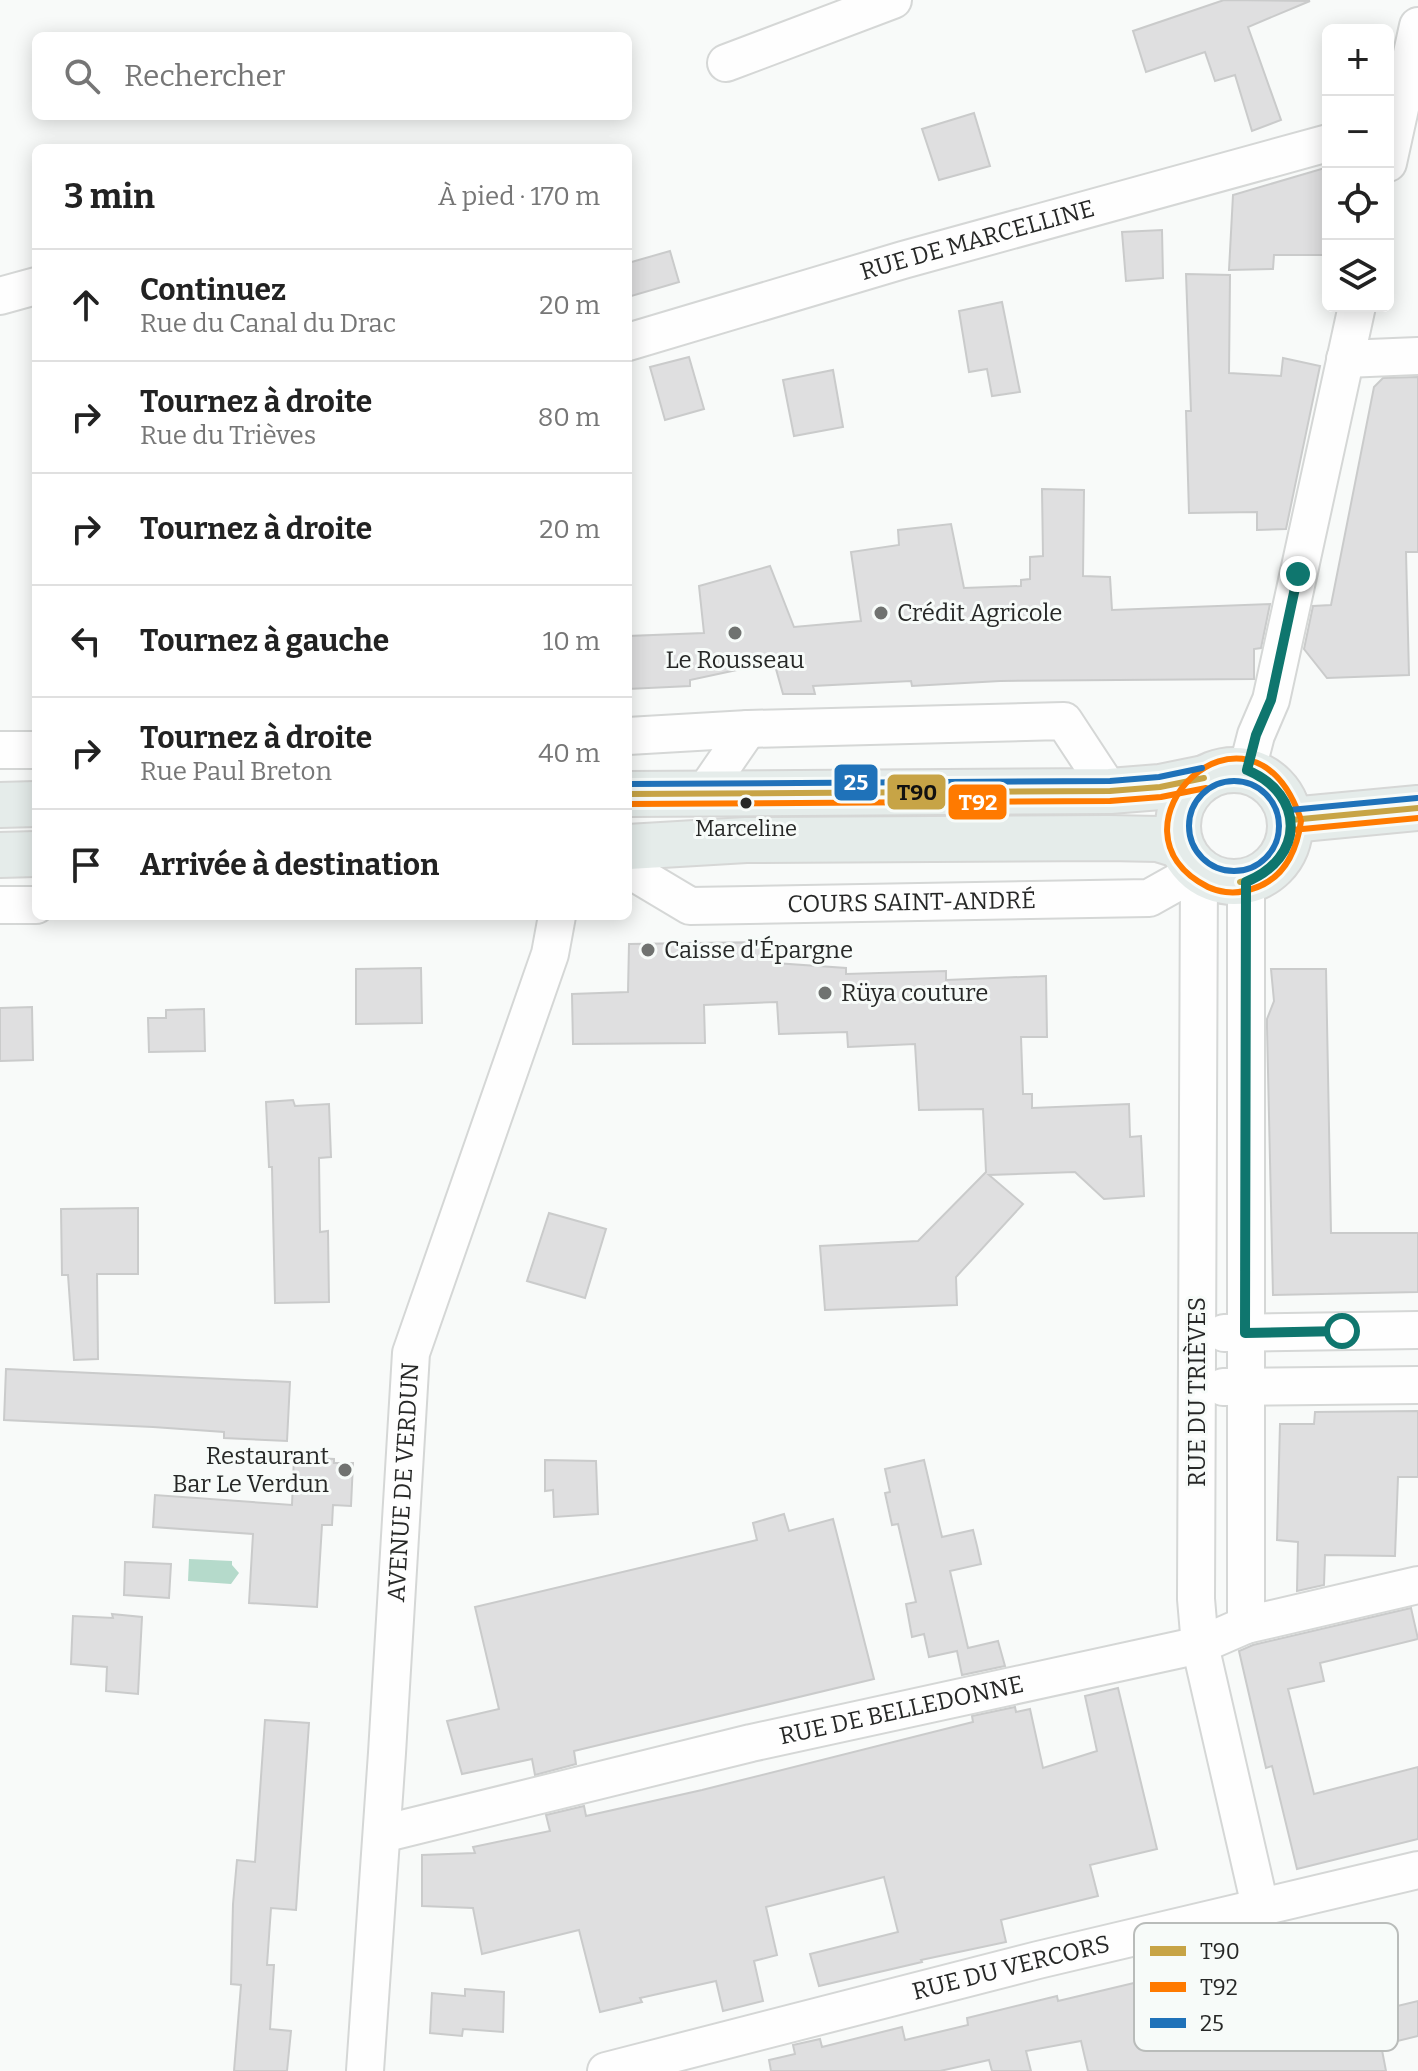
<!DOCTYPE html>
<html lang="fr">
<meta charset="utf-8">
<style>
:root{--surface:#fff;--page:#f2f2f2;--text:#222;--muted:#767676;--line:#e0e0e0}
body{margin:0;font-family:Bitter,serif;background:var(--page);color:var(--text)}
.controls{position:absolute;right:24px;top:24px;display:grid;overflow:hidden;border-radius:12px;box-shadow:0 4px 20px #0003}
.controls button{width:72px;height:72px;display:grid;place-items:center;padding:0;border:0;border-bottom:2px solid var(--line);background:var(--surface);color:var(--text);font:40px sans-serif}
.stop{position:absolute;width:24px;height:24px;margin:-18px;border:6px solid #0f766e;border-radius:50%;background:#fff}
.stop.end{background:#0f766e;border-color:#fff;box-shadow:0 2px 8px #0008}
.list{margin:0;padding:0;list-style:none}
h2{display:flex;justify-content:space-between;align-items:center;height:104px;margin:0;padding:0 32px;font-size:34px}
h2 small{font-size:26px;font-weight:400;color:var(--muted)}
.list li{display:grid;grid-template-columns:52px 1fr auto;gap:24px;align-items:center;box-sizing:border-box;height:112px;padding:0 32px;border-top:2px solid var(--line)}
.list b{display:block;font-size:30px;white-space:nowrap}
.list p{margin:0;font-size:26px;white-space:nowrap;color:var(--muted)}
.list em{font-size:26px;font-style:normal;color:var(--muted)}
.icon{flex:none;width:44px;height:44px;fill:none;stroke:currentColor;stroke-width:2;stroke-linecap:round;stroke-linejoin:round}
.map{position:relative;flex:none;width:1418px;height:2071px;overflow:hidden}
.search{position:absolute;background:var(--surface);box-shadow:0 4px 20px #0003;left:32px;top:32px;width:600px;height:88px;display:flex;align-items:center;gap:20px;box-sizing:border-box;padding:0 28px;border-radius:12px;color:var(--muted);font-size:30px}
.panel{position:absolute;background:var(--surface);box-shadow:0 4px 20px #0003;left:32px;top:144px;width:600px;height:776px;border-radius:12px}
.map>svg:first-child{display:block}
.water{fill:#b5dacb}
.building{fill:#dfdfe0;stroke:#cacbcb;stroke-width:2}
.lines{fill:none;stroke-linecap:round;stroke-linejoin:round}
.minor-casing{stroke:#d5d7d6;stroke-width:40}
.primary-casing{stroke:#d6d7d6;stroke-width:48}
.minor{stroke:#fefefe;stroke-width:36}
.primary{stroke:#e5ecea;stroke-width:44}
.bus-1-casing{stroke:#f7fbf9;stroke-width:12}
.bus-2-casing{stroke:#f7fbf9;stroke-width:12}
.bus-3-casing{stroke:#f7fbf9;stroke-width:12}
.bus-1{stroke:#c7a446;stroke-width:6}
.bus-2{stroke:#ff7a00;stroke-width:6}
.bus-3{stroke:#1f72b9;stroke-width:6}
.route{stroke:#0f766e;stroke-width:10}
.poi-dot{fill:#707270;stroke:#f7fbf9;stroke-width:3}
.bus-dot{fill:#272827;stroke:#f7fbf9;stroke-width:3}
.labels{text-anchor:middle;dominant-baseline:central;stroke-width:6;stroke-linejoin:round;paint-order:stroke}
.bus-label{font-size:22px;fill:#272827;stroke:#f7fbf9}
.street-label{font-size:24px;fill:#272827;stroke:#f7fbf9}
.poi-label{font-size:24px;fill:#272827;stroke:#f7fbf9;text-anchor:start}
.key{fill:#f7fbf9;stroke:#b9bcba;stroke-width:2}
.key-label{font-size:22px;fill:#272827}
.line-badge{stroke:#f7fbf9;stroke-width:3}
.badge-label{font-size:22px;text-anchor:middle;font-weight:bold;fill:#fff}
.pale-badge-label{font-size:22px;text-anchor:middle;font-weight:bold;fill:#111}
</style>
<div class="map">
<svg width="1418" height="2071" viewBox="0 0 1418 2071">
<rect width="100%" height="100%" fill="#f8faf9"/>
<path class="water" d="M189 1559 232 1561V1565L239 1573 231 1584 188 1581Z"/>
<g class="building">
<path d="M1224 0 1310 1 1248 27 1281 120 1252 131 1235 75 1215 81 1205 52 1146 72 1133 31Z"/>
<path d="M974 113 990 166 939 180 922 129Z"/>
<path d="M1328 167V255H1274L1273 269 1229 270 1233 195Z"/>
<path d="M1162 230 1163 278 1126 281 1122 232Z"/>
<path d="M670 251 679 282 628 297V263Z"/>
<path d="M1186 274 1230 275 1229 373 1281 376 1283 358 1320 366 1286 529 1257 530V512L1189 513 1186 411H1191Z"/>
<path d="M1002 302 1020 392 992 396 987 369 969 372 959 311Z"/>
<path d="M689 357 704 409 665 420 650 367Z"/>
<path d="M833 370 843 427 794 436 783 380Z"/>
<path d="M1418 377V552H1406L1409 675 1327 678 1304 649 1313 606 1331 605 1374 387 1383 378Z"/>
<path d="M1042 489 1084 490 1083 576 1110 577 1112 610 1270 604 1261 648 1254 649V679L1000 681 912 686 911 681 813 686 815 694H783L774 662 690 680V686L628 689V636L704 633 699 586 770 566 794 627 861 621 851 552 899 545 898 530 951 524 964 588 1021 586V580L1030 579V557L1043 556Z"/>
<path d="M773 942 775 963 846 968V974L946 971V980L1046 976 1047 1037H1021L1023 1094H1032V1108L1129 1104 1130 1137 1141 1136 1144 1196 1104 1199 1075 1172 989 1175 1023 1204 956 1277 957 1305 825 1310 820 1246 918 1241 986 1172 983 1109 919 1110 915 1044 848 1047 847 1032 779 1034 777 1002 704 1005 705 1043 573 1044 572 994 628 992 629 944Z"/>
<path d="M421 968 422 1023 356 1024V969Z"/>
<path d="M1271 969H1326L1331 1233H1418V1292L1273 1295 1267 1027V1019L1274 1001Z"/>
<path d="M32 1007 33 1060 0 1061V1008Z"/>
<path d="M204 1009 205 1051 149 1052 148 1018H166V1010Z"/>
<path d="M293 1100 295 1106 329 1104 331 1157 319 1158 320 1232 328 1231 329 1302 275 1303 272 1167H269L266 1102Z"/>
<path d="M138 1208V1274H97L98 1359 74 1360 68 1275H62L61 1209Z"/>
<path d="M549 1213 606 1229 585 1298 527 1281Z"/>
<path d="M6 1369 290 1382 287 1441 224 1438V1432L153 1427 4 1420Z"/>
<path d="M1418 1411V1477H1398L1395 1556 1325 1555 1324 1585 1297 1591 1298 1542 1277 1540 1280 1424H1314L1315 1412Z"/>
<path d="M294 1457 334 1459V1463H353L351 1506 333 1505 332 1525H322L317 1607 249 1603 253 1534 153 1527 155 1495 292 1505Z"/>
<path d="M545 1460 596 1461 598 1514 554 1517 553 1490 545 1491Z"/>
<path d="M924 1460 942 1537 973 1530 977 1546 981 1564 950 1571 968 1648 998 1641 1005 1666 962 1675 957 1651 929 1657 924 1634 912 1637 906 1604 916 1602 898 1524 892 1525 885 1493 890 1492 885 1469Z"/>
<path d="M784 1514 789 1531 833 1519 874 1679 574 1751 576 1764 535 1775 532 1759 462 1774 447 1721 499 1709 475 1607 757 1540 753 1523Z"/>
<path d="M125 1562 171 1564 169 1598 124 1595Z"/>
<path d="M1411 1608 1418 1639 1320 1663 1324 1681 1288 1689 1314 1794 1418 1767V1839L1297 1869 1272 1766 1266 1768 1239 1651 1253 1645Z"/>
<path d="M112 1614 142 1617 138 1694 106 1691 107 1667 71 1664 73 1616 113 1618Z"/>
<path d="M1118 1688 1157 1849 1090 1865 1098 1896 1001 1920 1006 1942 921 1960 922 1962 819 1986 810 1954 898 1932 884 1877 766 1907 777 1955 754 1961 763 2001 723 2011 716 1981 640 1998 642 2002 600 2012 579 1930 482 1954 473 1908 422 1906V1855L475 1853 473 1847 550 1831 546 1815 584 1806 586 1816 702 1790 973 1722 972 1716 1015 1707 1016 1712 1030 1709 1043 1768 1097 1751 1085 1696Z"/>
<path d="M265 1720 309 1723 296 1910 271 1908 267 1965H274L270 2029 291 2031 287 2071H234L241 1985 231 1984 233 1904 237 1860 255 1862Z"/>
<path d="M1275 1925 1281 1947 1367 1926 1385 2009 1418 2001V2036L1381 2045 1386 2071H1088L1081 2041 1026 2051 1031 2071H992L989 2060 940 2071H771L769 2060 795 2054 793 2045 820 2039 822 2047 902 2027 905 2040 968 2025 967 2018 1057 1996 1058 2001 1155 1978 1150 1957Z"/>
<path d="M465 1989 504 1992 503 2032 463 2029 462 2036 430 2033 432 1993 465 1996Z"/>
</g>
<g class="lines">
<g class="minor-casing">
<g id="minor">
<path d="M726 63 893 0"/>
<path d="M1388 163 1418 26"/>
<path d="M0 296 36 286"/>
<path id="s1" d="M628 342 903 260 1328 143"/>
<path d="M1345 359 1418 356"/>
<path d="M628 736 748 729 1064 721 1110 791"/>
<path d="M0 750H36"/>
<path d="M1247 770 1256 735 1271 700 1357 306"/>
<path d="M704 793 748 729"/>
<path id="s2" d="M628 869 690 906 1149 898 1199 870 1196 1599 1200 1645 1260 1906"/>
<path d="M1246 882V1625"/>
<path d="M0 905H36"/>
<path d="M1224 1333 1418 1330"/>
<path d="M1223 1387 1418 1385"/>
<path id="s3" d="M382 1834 751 1743 1200 1645 1246 1625 1418 1585"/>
<path id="s4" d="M365 2071 387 1753 411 1353 550 954 557 916"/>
<path id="s5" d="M606 2071 1038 1960 1418 1870"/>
</g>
</g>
<g class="primary-casing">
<g id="primary">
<circle cx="1234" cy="826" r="56"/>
<path d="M628 794 1110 791 1160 787 1204 778"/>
<path d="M0 805 36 804"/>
<path d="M1291 820 1418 808"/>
<path d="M628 847 746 840 1108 838 1158 839 1181 846"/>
<path d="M0 855 36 854"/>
</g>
</g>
<use href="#minor" class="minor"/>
<use href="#primary" class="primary"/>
<g class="bus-1-casing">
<g id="bus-1">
<path d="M628 794 1110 791 1160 787 1204 778"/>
<path d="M1291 820 1418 808"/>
<path d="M1240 882C1262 878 1276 867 1285 847"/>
</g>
</g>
<g class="bus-2-casing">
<g id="bus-2">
<path d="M628 804 1110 801 1161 797 1206 788"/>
<path d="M1300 817C1249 675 1094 829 1208 887 1218 892 1233 894 1244 891 1281 884 1296 856 1301 821"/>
<path d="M1292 830 1418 818"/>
</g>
</g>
<g class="bus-3-casing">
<g id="bus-3">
<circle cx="1234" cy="826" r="45"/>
<path d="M628 784 1110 781 1159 777 1202 768"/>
<path d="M1290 810 1417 798"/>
</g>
</g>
<use href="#bus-1" class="bus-1"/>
<use href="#bus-2" class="bus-2"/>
<use href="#bus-3" class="bus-3"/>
</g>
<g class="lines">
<path class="route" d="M1298 574 1271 700 1256 735 1247 770C1306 795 1305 858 1246 882L1245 1333 1342 1331"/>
</g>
<g class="poi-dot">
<circle cx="881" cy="613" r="8"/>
<circle cx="735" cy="633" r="8"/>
<circle cx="648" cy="950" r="8"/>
<circle cx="825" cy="993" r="8"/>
<circle cx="345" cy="1470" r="8"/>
</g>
<circle class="bus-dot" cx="746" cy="803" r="7"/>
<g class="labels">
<g class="bus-label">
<text x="746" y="828">Marceline</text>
</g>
<g class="street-label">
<text stroke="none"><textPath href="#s1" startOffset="364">RUE DE MARCELLINE</textPath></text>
<text stroke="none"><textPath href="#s2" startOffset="294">COURS SAINT-ANDRÉ</textPath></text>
<text transform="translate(1197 1392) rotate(-90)">RUE DU TRIÈVES</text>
<text stroke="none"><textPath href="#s4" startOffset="590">AVENUE DE VERDUN</textPath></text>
<text stroke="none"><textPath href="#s3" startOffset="534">RUE DE BELLEDONNE</textPath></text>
<text stroke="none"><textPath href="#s5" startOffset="418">RUE DU VERCORS</textPath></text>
</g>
<g class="poi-label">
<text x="897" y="613">Crédit Agricole</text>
<text x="735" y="660" text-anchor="middle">Le Rousseau</text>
<text x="664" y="950">Caisse d'Épargne</text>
<text x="841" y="993">Rüya couture</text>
<text x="329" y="1456" text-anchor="end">Restaurant<tspan x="329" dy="28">Bar Le Verdun</tspan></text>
</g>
</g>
<rect x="1134" y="1923" width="264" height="128" rx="12" class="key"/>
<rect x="1150" y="1946" width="36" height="10" fill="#c7a446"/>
<rect x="1150" y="1982" width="36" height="10" fill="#ff7a00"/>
<rect x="1150" y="2018" width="36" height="10" fill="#1f72b9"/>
<g class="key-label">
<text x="1200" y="1959">T90</text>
<text x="1200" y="1995">T92</text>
<text x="1200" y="2031">25</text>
</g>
<g class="line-badge">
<rect x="833" y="763" width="46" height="39" rx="8" fill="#1f72b9"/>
<rect x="886" y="773" width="61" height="38" rx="8" fill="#c7a446"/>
<rect x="947" y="783" width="61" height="38" rx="8" fill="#ff7a00"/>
</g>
<g class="badge-label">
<text x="856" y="790">25</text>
<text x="978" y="810">T92</text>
</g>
<g class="pale-badge-label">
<text x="917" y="800">T90</text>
</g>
</svg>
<div class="controls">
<button>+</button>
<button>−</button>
<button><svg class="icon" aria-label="locate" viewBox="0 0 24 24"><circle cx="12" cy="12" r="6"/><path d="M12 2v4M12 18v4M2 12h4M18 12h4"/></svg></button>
<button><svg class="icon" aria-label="layers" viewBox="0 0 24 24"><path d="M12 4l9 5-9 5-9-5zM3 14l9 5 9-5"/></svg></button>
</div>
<div class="stop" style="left:1342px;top:1331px"></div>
<div class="stop end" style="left:1298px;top:574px"></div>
<div class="search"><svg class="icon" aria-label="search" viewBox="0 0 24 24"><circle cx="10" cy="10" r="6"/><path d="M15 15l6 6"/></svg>Rechercher</div>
<section class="panel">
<h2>3 min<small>À pied · 170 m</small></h2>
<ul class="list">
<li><svg class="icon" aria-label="ahead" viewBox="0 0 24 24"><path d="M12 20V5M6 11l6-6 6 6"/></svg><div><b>Continuez</b><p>Rue du Canal du Drac</p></div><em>20 m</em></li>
<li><svg class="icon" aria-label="right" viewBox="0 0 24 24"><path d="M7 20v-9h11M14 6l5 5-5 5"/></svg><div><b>Tournez à droite</b><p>Rue du Trièves</p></div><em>80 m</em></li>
<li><svg class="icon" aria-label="right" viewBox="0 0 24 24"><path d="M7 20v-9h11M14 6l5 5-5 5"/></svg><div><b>Tournez à droite</b></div><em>20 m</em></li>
<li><svg class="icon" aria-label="left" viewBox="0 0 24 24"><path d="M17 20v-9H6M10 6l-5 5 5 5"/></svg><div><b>Tournez à gauche</b></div><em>10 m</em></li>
<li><svg class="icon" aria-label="right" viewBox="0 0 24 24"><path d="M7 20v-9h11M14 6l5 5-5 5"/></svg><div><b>Tournez à droite</b><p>Rue Paul Breton</p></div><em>40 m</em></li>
<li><svg class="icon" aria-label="arrive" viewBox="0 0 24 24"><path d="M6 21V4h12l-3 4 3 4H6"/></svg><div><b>Arrivée à destination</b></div></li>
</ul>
</section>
</div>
